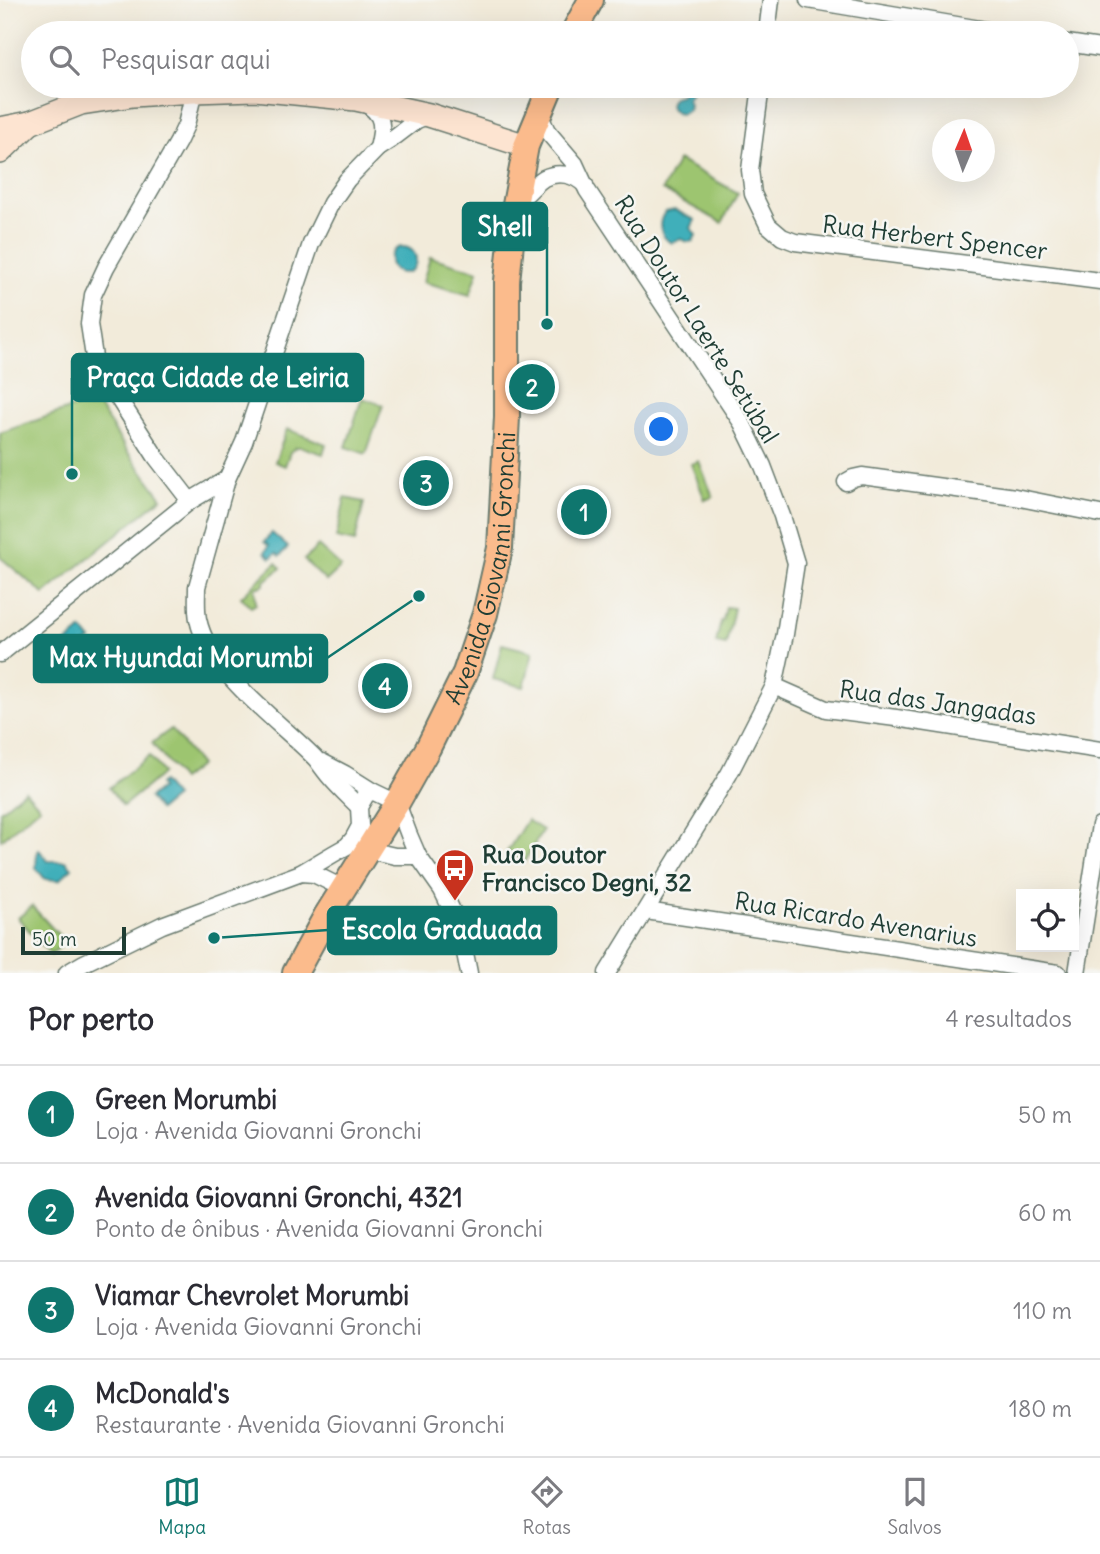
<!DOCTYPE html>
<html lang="pt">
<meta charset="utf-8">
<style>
:root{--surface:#fff;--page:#f2f2f3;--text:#2b2b33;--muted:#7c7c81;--line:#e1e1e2;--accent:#0f766e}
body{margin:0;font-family:Delius,sans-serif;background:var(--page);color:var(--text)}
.controls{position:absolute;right:21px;bottom:21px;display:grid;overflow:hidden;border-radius:0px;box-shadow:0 7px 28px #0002}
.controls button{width:63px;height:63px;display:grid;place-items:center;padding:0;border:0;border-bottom:2px solid var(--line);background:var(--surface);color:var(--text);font:35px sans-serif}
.compass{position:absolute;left:932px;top:119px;width:63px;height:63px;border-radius:50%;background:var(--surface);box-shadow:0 7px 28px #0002;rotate:2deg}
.scale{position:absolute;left:21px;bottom:18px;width:105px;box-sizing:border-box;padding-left:7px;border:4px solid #1f3d34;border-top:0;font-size:19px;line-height:24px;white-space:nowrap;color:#1f3d34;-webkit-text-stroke:5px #f6f6f2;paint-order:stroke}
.you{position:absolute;left:662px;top:430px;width:24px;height:24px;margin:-18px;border:5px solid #fff;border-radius:50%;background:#1a73e8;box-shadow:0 0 0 10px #1a73e833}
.badge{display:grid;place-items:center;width:46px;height:46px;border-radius:50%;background:var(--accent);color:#fff;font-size:23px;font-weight:700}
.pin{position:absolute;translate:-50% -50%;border:4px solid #fff;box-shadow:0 2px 7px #0006}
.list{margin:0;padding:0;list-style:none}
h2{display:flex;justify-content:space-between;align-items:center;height:91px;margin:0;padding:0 28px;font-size:30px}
h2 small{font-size:23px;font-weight:400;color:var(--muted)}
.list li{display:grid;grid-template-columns:46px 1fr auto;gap:21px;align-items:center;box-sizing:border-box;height:98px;padding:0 28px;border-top:2px solid var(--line)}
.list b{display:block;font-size:26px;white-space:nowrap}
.list p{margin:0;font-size:23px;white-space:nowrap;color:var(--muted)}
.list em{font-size:23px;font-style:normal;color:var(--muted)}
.icon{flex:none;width:38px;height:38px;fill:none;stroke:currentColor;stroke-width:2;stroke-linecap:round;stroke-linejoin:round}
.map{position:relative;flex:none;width:1100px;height:973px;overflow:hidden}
.search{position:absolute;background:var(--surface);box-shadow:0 7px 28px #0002;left:21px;right:21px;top:21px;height:77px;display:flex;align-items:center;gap:18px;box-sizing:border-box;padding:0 24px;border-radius:38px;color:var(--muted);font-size:26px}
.sheet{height:483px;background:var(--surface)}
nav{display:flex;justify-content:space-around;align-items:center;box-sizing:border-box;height:98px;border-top:2px solid var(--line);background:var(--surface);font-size:19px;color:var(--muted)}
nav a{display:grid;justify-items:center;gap:4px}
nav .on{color:var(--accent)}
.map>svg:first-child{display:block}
.green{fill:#9dc570;stroke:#5e8152;stroke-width:2}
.water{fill:#3fafba;stroke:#2f7677;stroke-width:2}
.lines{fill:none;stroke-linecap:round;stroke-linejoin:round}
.street-casing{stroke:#697a6e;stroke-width:19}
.secondary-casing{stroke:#697a6e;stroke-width:26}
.primary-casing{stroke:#697a6e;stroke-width:28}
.street{stroke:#fff;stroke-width:16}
.secondary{stroke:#fde4d1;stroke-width:23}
.primary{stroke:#fbbb8c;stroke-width:24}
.labels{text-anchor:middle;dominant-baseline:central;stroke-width:5;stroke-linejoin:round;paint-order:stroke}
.street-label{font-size:24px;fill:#1f3d34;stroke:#f6f6f2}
.poi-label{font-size:24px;font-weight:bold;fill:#1f3d34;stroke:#f6f6f2;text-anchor:start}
.leader{fill:none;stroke:#0f766e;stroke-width:2.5}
.callout-dot{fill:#0f766e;stroke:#f6f6f2;stroke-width:2.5}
.callout{fill:#0f766e;stroke:#0f766e;stroke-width:2.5}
.callout-label{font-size:26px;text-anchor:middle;font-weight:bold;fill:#fff}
</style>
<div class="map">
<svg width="1100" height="973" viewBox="0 0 1100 973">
<rect width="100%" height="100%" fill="#f6f6f2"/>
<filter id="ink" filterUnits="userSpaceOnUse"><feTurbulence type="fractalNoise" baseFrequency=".0143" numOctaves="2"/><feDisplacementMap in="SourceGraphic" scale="14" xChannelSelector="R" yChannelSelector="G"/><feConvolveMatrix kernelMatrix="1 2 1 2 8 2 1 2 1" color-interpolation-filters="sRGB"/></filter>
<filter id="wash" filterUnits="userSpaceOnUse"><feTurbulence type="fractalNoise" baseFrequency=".00686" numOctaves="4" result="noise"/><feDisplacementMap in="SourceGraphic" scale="28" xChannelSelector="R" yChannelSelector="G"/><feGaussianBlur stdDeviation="1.57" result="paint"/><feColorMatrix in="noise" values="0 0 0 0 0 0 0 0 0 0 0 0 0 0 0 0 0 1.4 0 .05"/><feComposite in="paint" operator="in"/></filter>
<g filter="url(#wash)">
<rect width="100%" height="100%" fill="#f2ebda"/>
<g class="green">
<path d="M678 160 738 193 722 223 662 190Z"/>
<path d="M430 257 478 271 470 295 423 282Z"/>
<path d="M362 398 383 405 366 454 346 447Z"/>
<path d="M95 400 127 451 162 498 44 594 0 557V433Z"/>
<path d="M287 429 326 444 323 454 302 447H296L290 452 285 466 275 462Z"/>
<path d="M699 461 713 497 705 500 691 464Z"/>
<path d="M345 498 364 502 355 542 336 538Z"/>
<path d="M318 546 341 567 326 581 304 560Z"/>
<path d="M276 563 281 568 264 582V585L255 588 256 604 251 607 241 597Z"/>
<path d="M726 607 734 608 726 645 716 643 721 621H723Z"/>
<path d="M502 644 533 652 524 687 493 679Z"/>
<path d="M171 729 200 765 181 780 152 743Z"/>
<path d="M149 756 163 773 123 806 109 788Z"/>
<path d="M25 790 40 807 1 840 0 811Z"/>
<path d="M527 820 543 830 524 862 507 852Z"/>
<path d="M32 906 65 942 51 955 18 918Z"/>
</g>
<g class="water">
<path d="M686 86H694L687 99 689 104 688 110 682 114 676 113 671 108 670 104 673 97 681 95Z"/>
<path d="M675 210 695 220 691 228 696 235 693 241 688 242 681 239 671 243C659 235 657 223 665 212Z"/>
<circle cx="403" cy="260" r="13"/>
<path d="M272 533 288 547 280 556 276 553 271 558 265 552 269 546 264 542Z"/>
<path d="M82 630 91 640 84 646 88 652 80 659 66 643Z"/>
<path d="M162 782 175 797 159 810 149 798 161 788 159 785Z"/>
<path d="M39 850 48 861H66L72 868 59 880 45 879 36 868 37 853Z"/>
</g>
</g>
<g filter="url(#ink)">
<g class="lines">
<g class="street-casing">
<g id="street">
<path d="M808 0 1004 33"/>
<path d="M767 33 771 0"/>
<path d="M1067 43 1100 48"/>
<path d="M761 86 750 170 753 194 768 225 782 237 795 242 1100 281"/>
<path d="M364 103C385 114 383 128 378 148"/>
<path d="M539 114 547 131 575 164 587 190 742 423 763 466 782 516 796 563 785 634 774 686 729 774 607 973"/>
<path d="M515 205C522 199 537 182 544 178 558 171 574 174 585 185"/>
<path d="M846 482 853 478 862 476 1015 497 1100 514"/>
<path d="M190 501 156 457 102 373 94 357 89 324 93 295 106 267 178 142 186 125 194 91"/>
<path d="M0 654 190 501 227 479"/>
<path d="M774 686 826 709 896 718 1100 750"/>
<path d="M322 762 345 774 372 791 397 803 409 835 418 856 442 890 457 921 462 938 469 973"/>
<path d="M359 807C349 797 338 787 329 776 324 770 320 764 315 758 278 720 209 673 198 619 196 609 197 598 197 587L227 479 244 442 311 244 331 203 347 180 378 148 392 139 417 120 429 115"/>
<path d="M368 850 395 856H418"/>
<path d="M301 873 314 874 344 889"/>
<path d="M646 911 1058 973"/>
<path d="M67 973 84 963 162 925 301 873 333 854 347 846 353 839 360 826 359 807 366 795 372 791"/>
<path d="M1077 973 1100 825"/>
</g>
</g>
<g class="secondary-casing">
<g id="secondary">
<path d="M0 129 30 123 81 103 133 95 194 91 255 89 356 99 429 115 526 146"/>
<path d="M0 152 30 123"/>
</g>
</g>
<g class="primary-casing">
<g id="primary">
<path d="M573 33 591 0"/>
<path id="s1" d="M295 973 326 916 397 803 428 748 465 673 485 614 500 548 507 417V281L515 205 526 146 551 86"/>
</g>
</g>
<use href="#street" class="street"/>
<use href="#secondary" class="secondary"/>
<use href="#primary" class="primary"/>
</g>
</g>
<defs>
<g id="bus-pin" transform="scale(2.0125)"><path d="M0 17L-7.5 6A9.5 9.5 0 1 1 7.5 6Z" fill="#c8321e" stroke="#f6f6f2"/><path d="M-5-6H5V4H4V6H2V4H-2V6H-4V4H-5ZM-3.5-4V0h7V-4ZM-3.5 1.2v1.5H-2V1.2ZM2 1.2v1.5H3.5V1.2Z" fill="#fff"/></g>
</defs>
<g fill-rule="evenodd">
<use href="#bus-pin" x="455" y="868"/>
</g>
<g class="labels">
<g class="street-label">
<text transform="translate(935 237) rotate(7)">Rua Herbert Spencer</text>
<text transform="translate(697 319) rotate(58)">Rua Doutor Laerte Setúbal</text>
<text stroke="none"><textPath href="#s1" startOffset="452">Avenida Giovanni Gronchi</textPath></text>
<text transform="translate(938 702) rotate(8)">Rua das Jangadas</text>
<text transform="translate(856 919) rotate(9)">Rua Ricardo Avenarius</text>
</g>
<g class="poi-label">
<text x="482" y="854">Rua Doutor<tspan x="482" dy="28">Francisco Degni, 32</tspan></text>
</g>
</g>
<path class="leader" d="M547 324L547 227M72 474L72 378M419 596L327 658M214 938L328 930"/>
<g class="callout-dot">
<circle cx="547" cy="324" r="7"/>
<circle cx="72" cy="474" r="7"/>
<circle cx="419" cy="596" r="7"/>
<circle cx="214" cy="938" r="7"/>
</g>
<g class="callout">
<rect x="463" y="203" width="84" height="47" rx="7"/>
<rect x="72" y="354" width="291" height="47" rx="7"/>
<rect x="34" y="635" width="293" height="47" rx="7"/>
<rect x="328" y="907" width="228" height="47" rx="7"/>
</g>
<g class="callout-label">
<text x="505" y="236">Shell</text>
<text x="218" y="387">Praça Cidade de Leiria</text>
<text x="181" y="667">Max Hyundai Morumbi</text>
<text x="442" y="939">Escola Graduada</text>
</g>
</svg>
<div class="controls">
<button><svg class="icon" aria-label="locate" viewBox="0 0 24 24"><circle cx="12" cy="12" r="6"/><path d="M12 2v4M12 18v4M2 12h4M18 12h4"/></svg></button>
</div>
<svg class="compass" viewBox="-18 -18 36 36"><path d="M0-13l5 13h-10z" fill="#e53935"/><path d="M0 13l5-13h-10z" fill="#7c7c81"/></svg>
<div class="scale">50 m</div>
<div class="you"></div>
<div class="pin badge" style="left:584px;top:512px">1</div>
<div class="pin badge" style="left:532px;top:387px">2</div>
<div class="pin badge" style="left:426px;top:483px">3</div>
<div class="pin badge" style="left:385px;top:686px">4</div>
<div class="search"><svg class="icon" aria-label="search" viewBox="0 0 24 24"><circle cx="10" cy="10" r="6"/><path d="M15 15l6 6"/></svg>Pesquisar aqui</div>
</div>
<section class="sheet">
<h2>Por perto<small>4 resultados</small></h2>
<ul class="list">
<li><span class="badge">1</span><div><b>Green Morumbi</b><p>Loja · Avenida Giovanni Gronchi</p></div><em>50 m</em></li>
<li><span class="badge">2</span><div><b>Avenida Giovanni Gronchi, 4321</b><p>Ponto de ônibus · Avenida Giovanni Gronchi</p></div><em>60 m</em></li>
<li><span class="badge">3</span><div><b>Viamar Chevrolet Morumbi</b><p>Loja · Avenida Giovanni Gronchi</p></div><em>110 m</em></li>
<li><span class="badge">4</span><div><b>McDonald's</b><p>Restaurante · Avenida Giovanni Gronchi</p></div><em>180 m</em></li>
</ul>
</section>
<nav>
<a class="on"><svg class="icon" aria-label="map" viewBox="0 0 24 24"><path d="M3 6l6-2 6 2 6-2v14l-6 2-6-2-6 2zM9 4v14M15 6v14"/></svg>Mapa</a>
<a><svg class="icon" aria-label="directions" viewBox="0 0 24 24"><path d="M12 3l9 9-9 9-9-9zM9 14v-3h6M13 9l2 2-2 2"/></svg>Rotas</a>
<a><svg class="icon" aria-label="saved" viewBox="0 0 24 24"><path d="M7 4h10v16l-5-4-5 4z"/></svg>Salvos</a>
</nav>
